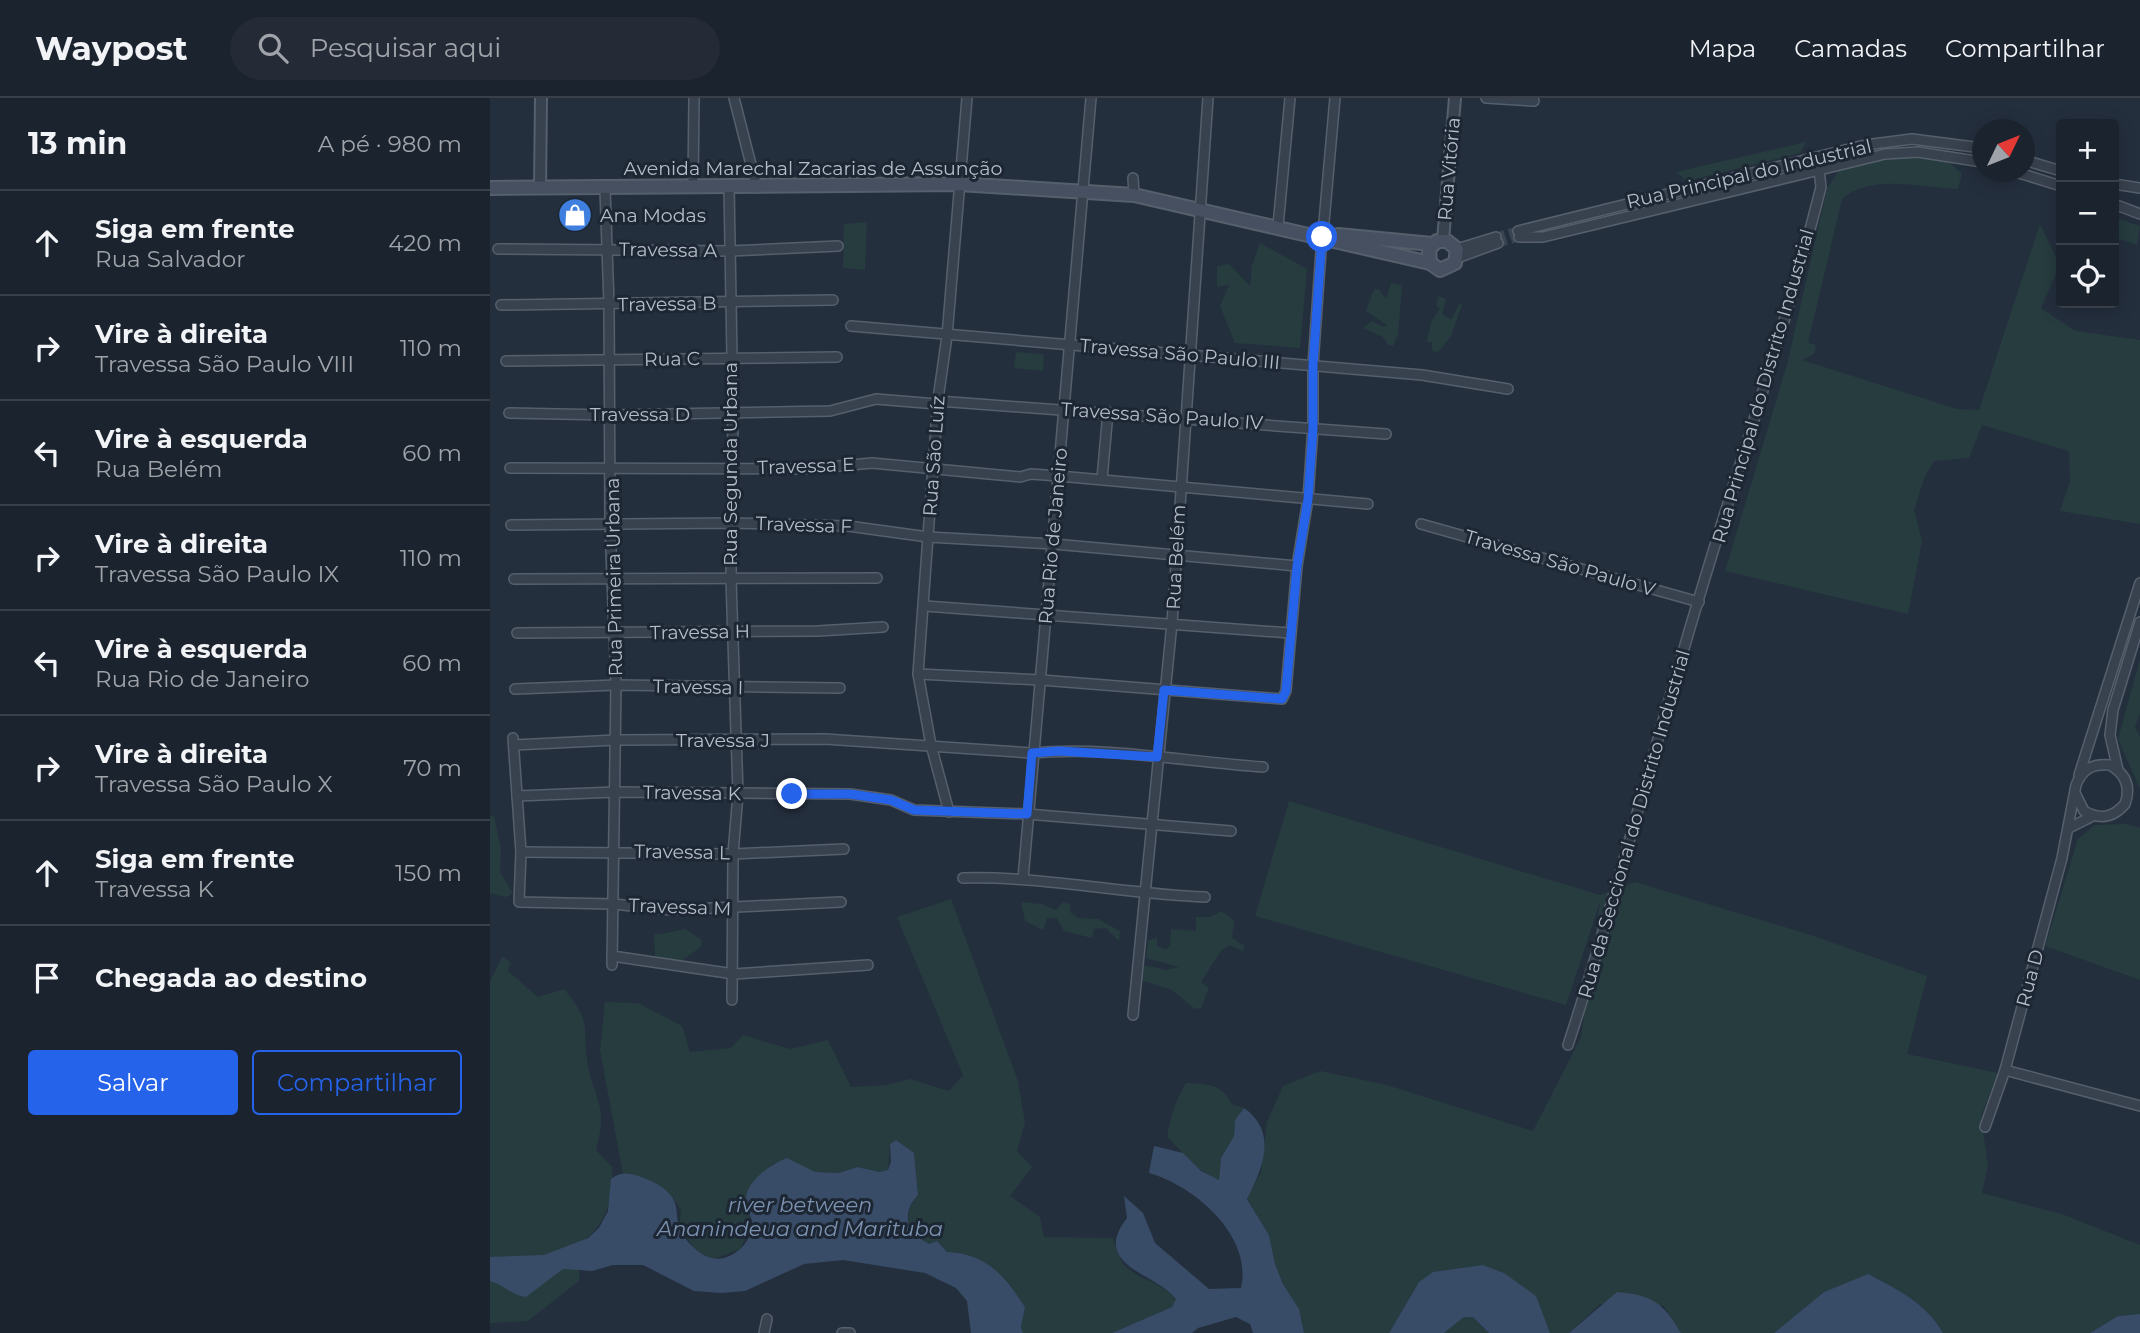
<!DOCTYPE html>
<html lang="pt">
<meta charset="utf-8">
<style>
:root{--surface:#1b232e;--page:#242b36;--text:#f1f3f6;--muted:#a0a4aa;--line:#39404a;--accent:#2563eb}
body{margin:0;font-family:Montserrat,sans-serif;background:var(--page);color:var(--text)}
.controls{position:absolute;right:21px;top:21px;display:grid;overflow:hidden;border-radius:7px;box-shadow:0 4px 18px #0003}
.controls button{width:63px;height:63px;display:grid;place-items:center;padding:0;border:0;border-bottom:2px solid var(--line);background:var(--surface);color:var(--text);font:35px sans-serif}
.compass{position:absolute;left:1482px;top:21px;width:63px;height:63px;border-radius:50%;background:var(--surface);box-shadow:0 4px 18px #0003;rotate:47deg}
.stop{position:absolute;width:21px;height:21px;margin:-16px;border:5px solid #2563eb;border-radius:50%;background:#fff}
.stop.end{background:#2563eb;border-color:#fff;box-shadow:0 2px 7px #0008}
.list{margin:0;padding:0;list-style:none}
h2{display:flex;justify-content:space-between;align-items:center;height:91px;margin:0;padding:0 28px;font-size:30px}
h2 small{font-size:23px;font-weight:400;color:var(--muted)}
.list li{display:grid;grid-template-columns:46px 1fr auto;gap:21px;align-items:center;box-sizing:border-box;height:105px;padding:0 28px;border-top:2px solid var(--line)}
.list b{display:block;font-size:26px;white-space:nowrap}
.list p{margin:0;font-size:23px;white-space:nowrap;color:var(--muted)}
.list em{font-size:23px;font-style:normal;color:var(--muted)}
.actions{display:flex;gap:14px;padding:21px 28px}
.actions a{flex:1;padding:16px 0;border:2px solid var(--accent);border-radius:7px;text-align:center;font-size:24px;color:var(--accent)}
.actions .main{background:var(--accent);color:#fff}
.icon{flex:none;width:38px;height:38px;fill:none;stroke:currentColor;stroke-width:2;stroke-linecap:round;stroke-linejoin:round}
.map{position:relative;flex:none;width:1650px;height:1235px;overflow:hidden}
header{display:flex;align-items:center;gap:42px;box-sizing:border-box;height:98px;padding:0 35px;background:var(--surface);border-bottom:2px solid var(--line)}
header strong{font-size:33px}
nav{display:flex;gap:38px;margin-inline-start:auto;font-size:24px}
.search{width:490px;height:63px;background:var(--page);display:flex;align-items:center;gap:18px;box-sizing:border-box;padding:0 24px;border-radius:38px;color:var(--muted);font-size:26px}
main{display:flex}
aside{flex:1;background:var(--surface)}
.map>svg:first-child{display:block}
.green{fill:#263c3f}
.water{fill:#394c67}
.lines{fill:none;stroke-linecap:round;stroke-linejoin:round}
.minor-tunnel{stroke:#3a4453;stroke-width:9;stroke-dasharray:9 4.5;stroke-linecap:butt}
.minor-casing{stroke:#565f6c;stroke-width:12}
.tertiary-casing{stroke:#565f6c;stroke-width:14}
.secondary-casing{stroke:#565f6c;stroke-width:16}
.minor{stroke:#38414e;stroke-width:9}
.tertiary{stroke:#38414e;stroke-width:10}
.secondary{stroke:#465061;stroke-width:12}
.route{stroke:#2563eb;stroke-width:9}
.labels{text-anchor:middle;dominant-baseline:central;stroke-width:6;stroke-linejoin:round;paint-order:stroke}
.street-label{font-size:19px;fill:#b4bcc9;stroke:#1d2633}
.poi-label{font-size:19px;fill:#b4bcc9;stroke:#1d2633;text-anchor:start}
.water-label{font-size:21px;font-style:italic;fill:#7c92b1;stroke:#1d2633}
</style>
<header>
<strong>Waypost</strong>
<div class="search"><svg class="icon" aria-label="search" viewBox="0 0 24 24"><circle cx="10" cy="10" r="6"/><path d="M15 15l6 6"/></svg>Pesquisar aqui</div>
<nav><a>Mapa</a><a>Camadas</a><a>Compartilhar</a></nav>
</header>
<main>
<aside>
<h2>13 min<small>A pé · 980 m</small></h2>
<ul class="list">
<li><svg class="icon" aria-label="ahead" viewBox="0 0 24 24"><path d="M12 20V5M6 11l6-6 6 6"/></svg><div><b>Siga em frente</b><p>Rua Salvador</p></div><em>420 m</em></li>
<li><svg class="icon" aria-label="right" viewBox="0 0 24 24"><path d="M7 20v-9h11M14 6l5 5-5 5"/></svg><div><b>Vire à direita</b><p>Travessa São Paulo VIII</p></div><em>110 m</em></li>
<li><svg class="icon" aria-label="left" viewBox="0 0 24 24"><path d="M17 20v-9H6M10 6l-5 5 5 5"/></svg><div><b>Vire à esquerda</b><p>Rua Belém</p></div><em>60 m</em></li>
<li><svg class="icon" aria-label="right" viewBox="0 0 24 24"><path d="M7 20v-9h11M14 6l5 5-5 5"/></svg><div><b>Vire à direita</b><p>Travessa São Paulo IX</p></div><em>110 m</em></li>
<li><svg class="icon" aria-label="left" viewBox="0 0 24 24"><path d="M17 20v-9H6M10 6l-5 5 5 5"/></svg><div><b>Vire à esquerda</b><p>Rua Rio de Janeiro</p></div><em>60 m</em></li>
<li><svg class="icon" aria-label="right" viewBox="0 0 24 24"><path d="M7 20v-9h11M14 6l5 5-5 5"/></svg><div><b>Vire à direita</b><p>Travessa São Paulo X</p></div><em>70 m</em></li>
<li><svg class="icon" aria-label="ahead" viewBox="0 0 24 24"><path d="M12 20V5M6 11l6-6 6 6"/></svg><div><b>Siga em frente</b><p>Travessa K</p></div><em>150 m</em></li>
<li><svg class="icon" aria-label="arrive" viewBox="0 0 24 24"><path d="M6 21V4h12l-3 4 3 4H6"/></svg><div><b>Chegada ao destino</b></div></li>
</ul>
<div class="actions"><a class="main">Salvar</a><a>Compartilhar</a></div>
</aside>
<div class="map">
<svg width="1650" height="1235" viewBox="0 0 1650 1235">
<rect width="100%" height="100%" fill="#242f3e"/>
<g class="green">
<path d="M1316 44 1310 55 1197 83 1186 74Z"/>
<path d="M1437 58 1457 63 1472 75 1468 91C1431 90 1382 75 1352 101L1318 245 1326 247 1324 256 1312 262 1467 311 1489 312 1550 126 1570 167 1551 210 1585 233 1650 242V426L1570 413 1580 383 1579 353 1492 327 1479 360 1444 363 1435 378 1424 412 1432 443 1418 516 1235 473 1298 263 1337 91 1349 72 1388 63Z"/>
<path d="M1624 119 1650 128 1647 147 1624 139Z"/>
<path d="M377 124 375 172 353 170 354 126Z"/>
<path d="M770 145 817 171 810 250 745 245 730 208 739 187 727 189V168L739 166 760 188 762 167Z"/>
<path d="M901 185 912 187 908 237 903 248 898 247 893 239 873 230 882 223 893 229 897 227 876 213 884 191H889L896 201Z"/>
<path d="M948 198 956 201 952 216 961 222 970 205 972 207 961 238 948 254 942 253V244H937L941 224 950 211 946 207Z"/>
<path d="M526 254 554 256 553 273 524 270Z"/>
<path d="M1650 561V615L1645 629 1650 639V691L1628 641Z"/>
<path d="M799 703 1110 797 1145 784 1321 837 1437 878 1417 956 1508 975 1491 1019 1498 1067 1492 1095 1572 1116 1650 1147V1216L1628 1218 1600 1235H1453C1437 1206 1407 1191 1378 1176L1334 1194 1284 1235H1191L1174 1208 1110 1206 1079 1235H1060L1014 1175 993 1167 944 1174 929 1184 899 1235H814L809 1211 793 1186 785 1166 779 1137 757 1100 771 1074 777 1024 793 988 830 973 897 987 1043 1033 1091 939 1110 804 1076 907 765 818Z"/>
<path d="M0 717 4 718 11 751 10 774 23 795 16 799 0 795Z"/>
<path d="M1637 726 1650 730V882L1555 848 1588 741 1605 727Z"/>
<path d="M461 801 528 983 535 1025 527 1053 542 1069 520 1098 550 1119 554 1139 623 1140C626 1147 627 1156 631 1162 642 1181 671 1183 686 1201L682 1209 622 1235H533L531 1229 535 1209C515 1178 496 1155 457 1154L447 1144 439 1146 420 1134C416 1118 418 1109 428 1097L424 1055 406 1042 400 1046 398 1072 390 1074 367 1069 349 1075 325 1074 284 1065C264 1084 251 1097 262 1126L250 1151 224 1161 205 1152 189 1128 191 1112 183 1100 141 1076H133L110 952 115 904 148 905 192 928 200 954 241 950 253 937 300 951 338 942 361 989 396 987 420 981 459 993 473 977 407 819Z"/>
<path d="M531 804 551 806 566 812 573 804 580 806 581 815 588 820 608 821 630 833 629 843 616 830 604 831 602 840 574 833 567 820H557L553 832 535 823Z"/>
<path d="M731 813 744 822 742 840 755 848 753 853 739 847 730 854 711 884 719 890 711 910 705 911 682 892 651 882 654 867 676 872 689 869 656 860 658 842 667 840V848L676 852 680 848 681 831 706 833V819H720Z"/>
<path d="M195 831 212 842 211 849 191 863 165 860 164 835 172 836Z"/>
<path d="M13 858 21 865 18 873 48 899 74 891C104 927 91 928 98 967 106 1007 118 1007 106 1052L122 1069C124 1099 117 1129 89 1145V1183L38 1223 0 1225V883Z"/>
<path d="M696 985C718 986 732 986 742 1006L754 1010 745 1022 744 1038 731 1060 729 1083 709 1071 677 1039C680 1020 686 1001 696 985Z"/>
<path d="M974 1219H983L999 1235H954Z"/>
</g>
<g class="water">
<path d="M754 1010C788 1034 773 1070 757 1101L779 1137 785 1166 793 1186 809 1211 814 1235H763L760 1226 746 1219 708 1230 702 1235H622L682 1209 686 1201C665 1174 600 1168 637 1120L634 1098 653 1115 665 1145 719 1191 751 1190C763 1138 705 1088 659 1075L664 1048 693 1055 711 1073 729 1082 731 1060 744 1038 745 1022Z"/>
<path d="M406 1042 424 1055 428 1097C417 1109 416 1118 420 1134L439 1146 447 1143 457 1154C496 1155 515 1178 535 1209L531 1229 533 1235H481L477 1203 466 1190 435 1175 353 1162 314 1166 255 1193 232 1195 204 1193 153 1167H123L102 1173 73 1171 36 1199C21 1197 14 1187 0 1183V1159L54 1157 98 1140 109 1130 118 1113 121 1081C131 1073 140 1075 151 1079 163 1084 173 1087 182 1099 188 1107 186 1119 189 1129 195 1145 216 1165 234 1160 248 1157 264 1140 262 1125 261 1116 255 1109 256 1099 259 1081 281 1066 297 1060L325 1074 349 1075 367 1069 390 1074 398 1072 401 1064 400 1046Z"/>
<path d="M993 1167 1014 1175 1046 1198 1060 1235H999L983 1219H974L954 1235H899L929 1184 943 1174Z"/>
<path d="M1378 1176C1407 1191 1437 1206 1453 1235H1284L1334 1194Z"/>
<path d="M1127 1194C1163 1197 1173 1205 1191 1235H1079Z"/>
<path d="M1650 1216V1235H1600L1628 1218Z"/>
</g>
<g class="lines">
<g class="minor-tunnel">
<path d="M1006 139 1028 133"/>
<path d="M1008 145 1029 139"/>
</g>
<g class="minor-casing">
<g id="minor">
<path d="M244 0 267 90"/>
<path d="M996 0 1044 3"/>
<path d="M1534 62 1571 73"/>
<path d="M1526 74 1571 88"/>
<path d="M643 80 644 97"/>
<path d="M1624 86 1650 90"/>
<path d="M203 89 204 0"/>
<path d="M239 89 243 316 241 481 248 696 243 756 242 902"/>
<path d="M115 91 119 207 120 426 126 587 122 867"/>
<path d="M1624 106 1650 116"/>
<path d="M788 128 800 0"/>
<path d="M1028 133 1375 47 1422 41 1492 50"/>
<path d="M833 135 845 0"/>
<path d="M1029 139H1053L1395 56 1428 54 1492 64"/>
<path d="M8 151 240 153 348 148"/>
<path d="M967 151 1006 139"/>
<path d="M967 160 1008 145"/>
<path d="M11 207 343 202"/>
<path d="M361 228 932 277 1018 291"/>
<path d="M16 263 347 259"/>
<path d="M448 303 896 336"/>
<path d="M19 315 119 317 340 313 386 301 447 306"/>
<path d="M20 370 317 371 382 365 530 379 541 376 569 378 878 406"/>
<path d="M612 381 618 314"/>
<path d="M931 426 1209 504"/>
<path d="M21 427 241 425 358 428 438 439 564 446 807 468"/>
<path d="M24 481 387 480"/>
<path d="M435 508 800 535"/>
<path d="M27 535 328 533 393 529"/>
<path d="M428 576 551 582 792 601 796 593 807 468 818 401 823 329V267L832 139"/>
<path d="M25 591 126 587 350 590"/>
<path d="M23 640 31 754 29 804 123 806 181 812 351 804"/>
<path d="M24 647 126 642 335 641 542 655C618 648 696 664 773 669"/>
<path d="M1628 672 1620 637 1623 612 1650 524"/>
<path d="M1589 677 1650 485"/>
<path d="M27 698 126 694 360 696 401 702 424 712 537 716 741 733"/>
<path d="M459 714 441 647 428 576 448 301 457 238 477 0"/>
<path d="M1579 730 1603 718"/>
<path d="M31 754 243 756 354 751"/>
<path d="M473 780C554 778 634 796 715 799"/>
<path d="M533 781 601 0"/>
<path d="M122 858 244 876 378 867"/>
<path d="M643 917 682 525 718 0"/>
<path d="M1078 947C1120 819 1153 690 1191 561 1236 403 1291 248 1331 89L1329 72"/>
<path d="M1515 972 1650 1008"/>
<path d="M1495 1029 1515 972 1572 760 1586 687C1592 671 1603 665 1620 667 1636 676 1641 689 1635 706 1623 720 1610 722 1594 713L1585 695"/>
<path d="M274 1235 277 1221"/>
<path d="M352 1235H360"/>
</g>
</g>
<g class="tertiary-casing">
<g id="tertiary">
<path d="M50 90 51 0"/>
<path d="M953 142 965 0"/>
</g>
</g>
<g class="secondary-casing">
<g id="secondary">
<path d="M0 90 469 86 644 97 940 165 950 172 965 165 967 151 957 143H947L939 151 940 165"/>
<path d="M848 137 942 146"/>
</g>
</g>
<use href="#minor" class="minor"/>
<use href="#tertiary" class="tertiary"/>
<use href="#secondary" class="secondary"/>
</g>
<g class="lines">
<path class="route" d="M302 696H360L401 702 424 712 537 716 542 655 569 653 667 659 674 592 792 601 796 593 807 468 818 401 823 330V267L832 139"/>
</g>
<defs>
<g id="shop-disc" transform="scale(1.75)"><circle r="9.5" fill="#3f7fe0" stroke="#1d2633"/><path d="M-5-2.5h2.3a2.7 3.5 0 0 1 5.4 0H5L5.5 6h-11ZM-1.5-2.5h3a1.5 2.3 0 0 0-3 0Z" fill="#fff"/></g>
</defs>
<g fill-rule="evenodd">
<use href="#shop-disc" x="85" y="117"/>
</g>
<g class="labels">
<g class="street-label">
<text x="323" y="70">Avenida Marechal Zacarias de Assunção</text>
<text transform="translate(959 71) rotate(-85)">Rua Vitória</text>
<text transform="translate(1259 76) rotate(-13)">Rua Principal do Industrial</text>
<text transform="translate(178 152) rotate(1)">Travessa A</text>
<text transform="translate(177 206) rotate(-1)">Travessa B</text>
<text transform="translate(690 256) rotate(5)">Travessa São Paulo III</text>
<text transform="translate(182 261) rotate(-1)">Rua C</text>
<text transform="translate(1273 288) rotate(-74)">Rua Principal do Distrito Industrial</text>
<text x="150" y="316">Travessa D</text>
<text transform="translate(672 318) rotate(4)">Travessa São Paulo IV</text>
<text transform="translate(444 358) rotate(-86)">Rua São Luíz</text>
<text transform="translate(240 366) rotate(-90)">Rua Segunda Urbana</text>
<text transform="translate(316 368) rotate(-2)">Travessa E</text>
<text transform="translate(314 427) rotate(2)">Travessa F</text>
<text transform="translate(563 438) rotate(-85)">Rua Rio de Janeiro</text>
<text transform="translate(686 459) rotate(-87)">Rua Belém</text>
<text transform="translate(1070 465) rotate(16)">Travessa São Paulo V</text>
<text transform="translate(124 479) rotate(-91)">Rua Primeira Urbana</text>
<text transform="translate(210 534) rotate(-1)">Travessa H</text>
<text transform="translate(208 589) rotate(1)">Travessa I</text>
<text x="233" y="642">Travessa J</text>
<text transform="translate(202 695) rotate(1)">Travessa K</text>
<text transform="translate(1144 726) rotate(-74)">Rua da Seccional do Distrito Industrial</text>
<text transform="translate(192 754) rotate(1)">Travessa L</text>
<text transform="translate(190 809) rotate(2)">Travessa M</text>
<text transform="translate(1540 880) rotate(-75)">Rua D</text>
</g>
<g class="poi-label">
<text x="110" y="117">Ana Modas</text>
</g>
<g class="water-label">
<text x="310" y="1106">river between<tspan x="310" dy="24">Ananindeua and Marituba</tspan></text>
</g>
</g>
</svg>
<div class="controls">
<button>+</button>
<button>−</button>
<button><svg class="icon" aria-label="locate" viewBox="0 0 24 24"><circle cx="12" cy="12" r="6"/><path d="M12 2v4M12 18v4M2 12h4M18 12h4"/></svg></button>
</div>
<svg class="compass" viewBox="-18 -18 36 36"><path d="M0-13l5 13h-10z" fill="#e53935"/><path d="M0 13l5-13h-10z" fill="#a0a4aa"/></svg>
<div class="stop" style="left:832px;top:139px"></div>
<div class="stop end" style="left:302px;top:696px"></div>
</div>
</main>
